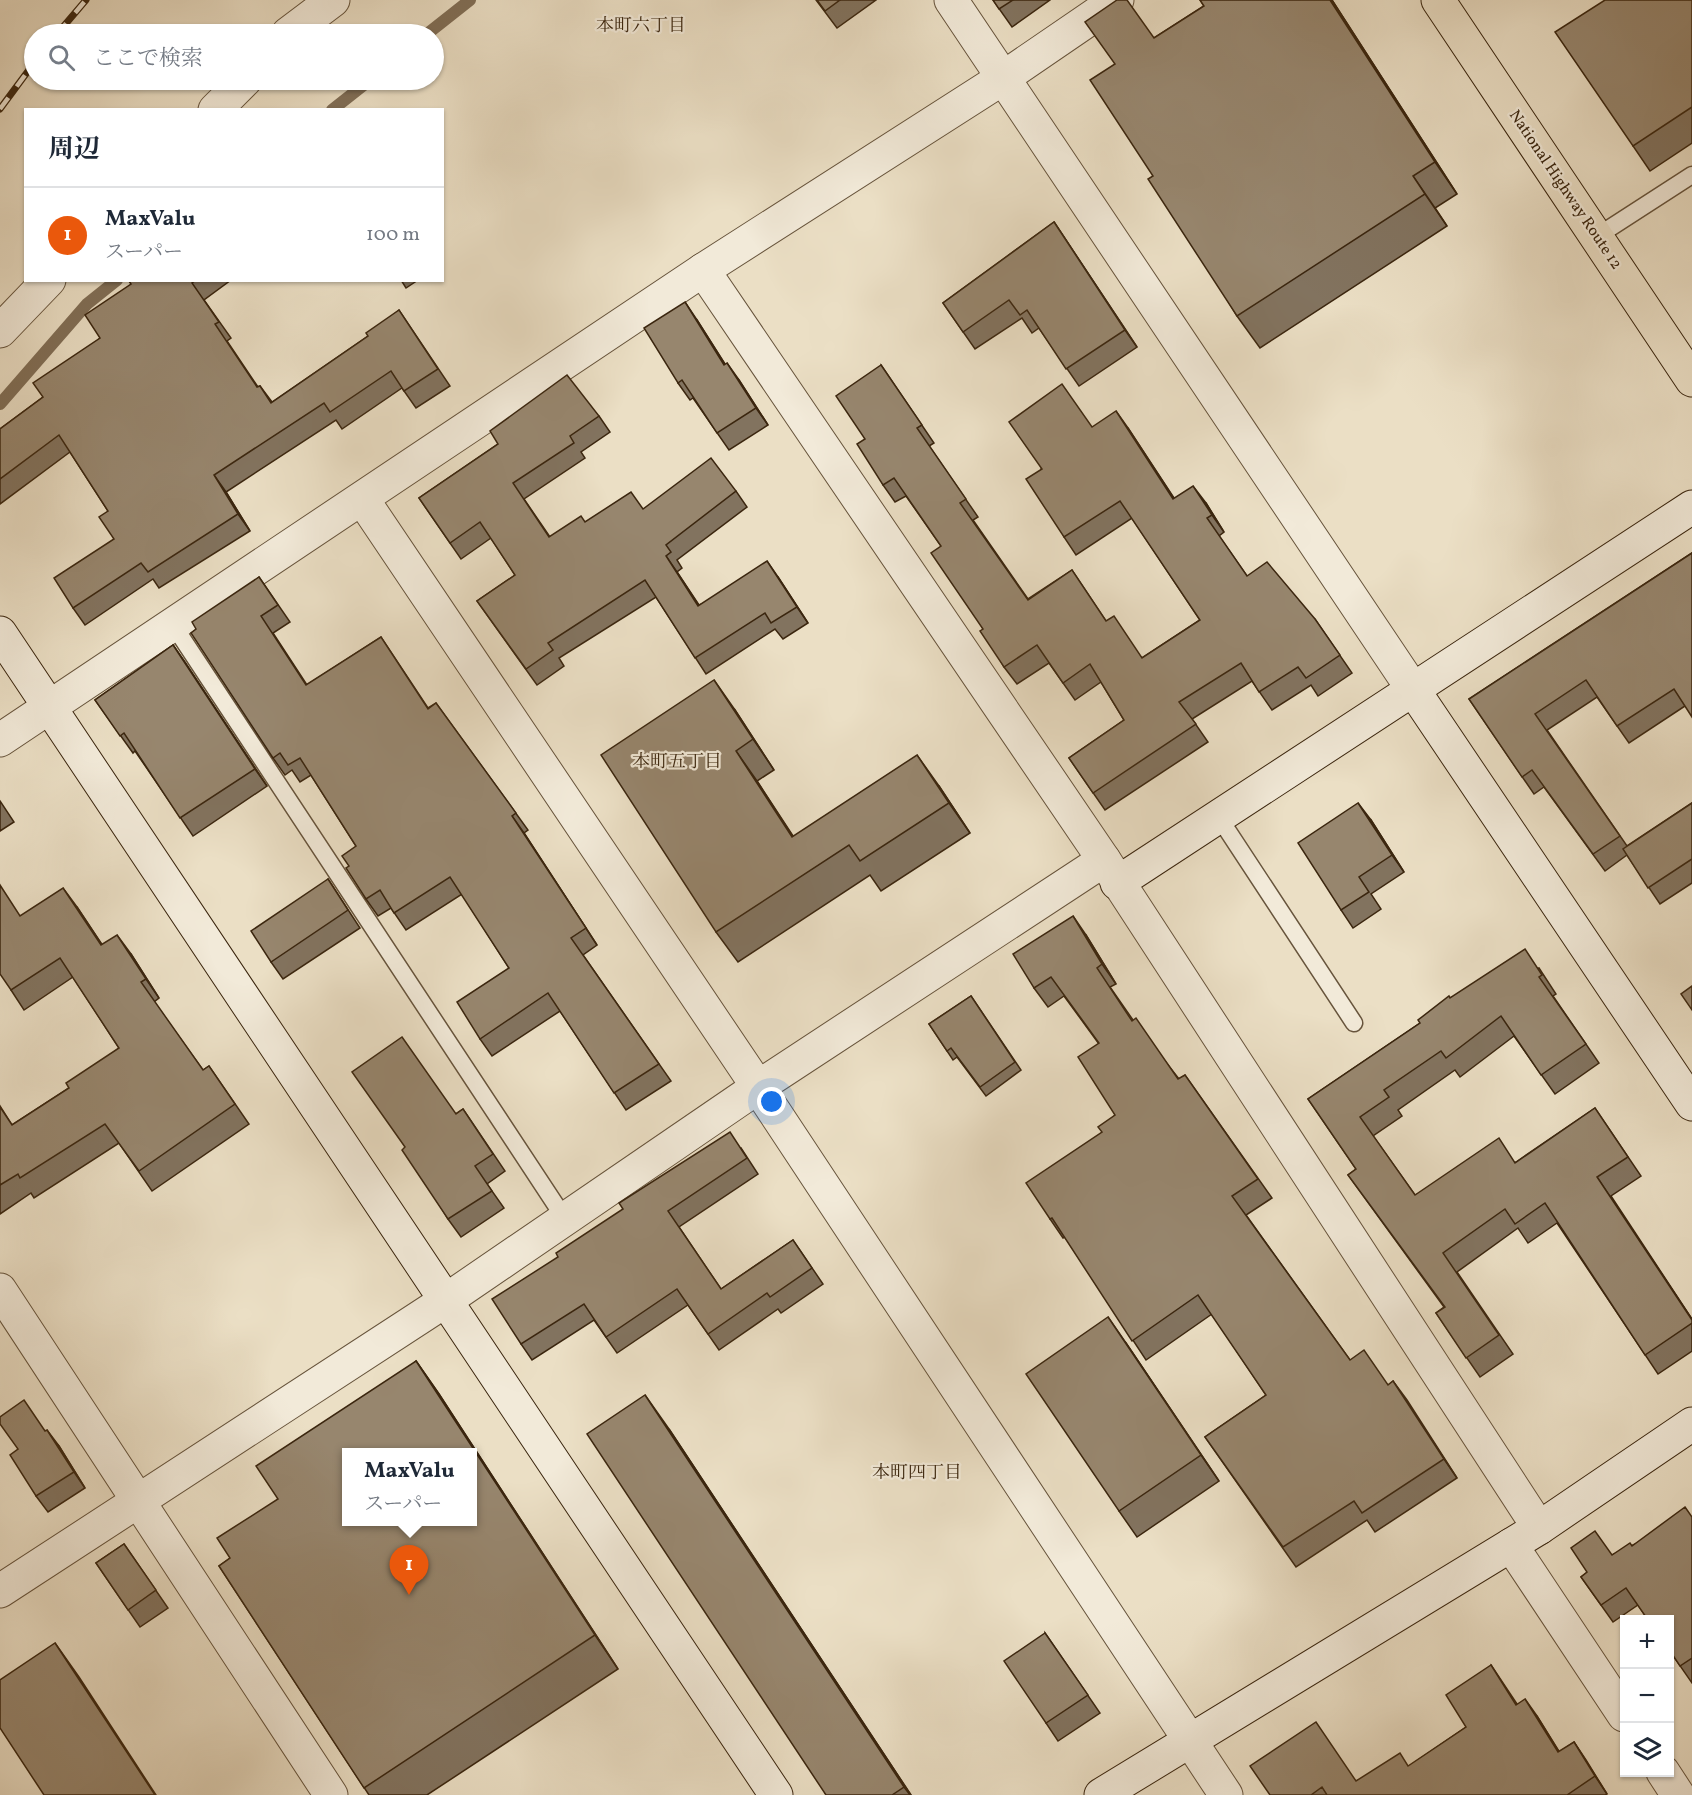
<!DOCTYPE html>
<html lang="ja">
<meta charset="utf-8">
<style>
:root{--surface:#fff;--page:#f6f6f7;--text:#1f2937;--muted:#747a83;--line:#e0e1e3;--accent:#ea580c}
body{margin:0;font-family:Vollkorn,"Noto Serif JP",serif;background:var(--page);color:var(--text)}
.controls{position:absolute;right:18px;bottom:18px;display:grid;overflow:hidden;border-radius:0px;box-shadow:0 2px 4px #0004}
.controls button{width:54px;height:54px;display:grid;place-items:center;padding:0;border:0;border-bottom:2px solid var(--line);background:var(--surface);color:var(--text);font:30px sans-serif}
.you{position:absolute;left:772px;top:1102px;width:21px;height:21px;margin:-15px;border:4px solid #fff;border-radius:50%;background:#1a73e8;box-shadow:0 0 0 9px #1a73e833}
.badge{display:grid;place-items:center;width:39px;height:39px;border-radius:50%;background:var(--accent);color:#fff;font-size:20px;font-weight:700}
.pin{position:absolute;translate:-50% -50px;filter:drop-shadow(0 2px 3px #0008)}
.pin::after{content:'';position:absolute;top:32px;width:21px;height:18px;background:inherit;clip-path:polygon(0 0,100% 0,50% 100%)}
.popup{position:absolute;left:342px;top:1448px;width:135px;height:78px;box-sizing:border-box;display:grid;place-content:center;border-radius:0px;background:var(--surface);filter:drop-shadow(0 2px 4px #0005);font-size:20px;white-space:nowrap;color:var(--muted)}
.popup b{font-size:22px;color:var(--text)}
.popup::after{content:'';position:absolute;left:50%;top:100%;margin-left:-12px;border:12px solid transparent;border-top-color:var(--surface)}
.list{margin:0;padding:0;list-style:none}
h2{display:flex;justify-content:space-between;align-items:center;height:78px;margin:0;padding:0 24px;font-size:26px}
h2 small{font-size:20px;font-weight:400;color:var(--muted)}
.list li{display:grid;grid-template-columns:39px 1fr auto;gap:18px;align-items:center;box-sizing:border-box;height:96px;padding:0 24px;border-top:2px solid var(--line)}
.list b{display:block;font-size:22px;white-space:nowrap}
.list p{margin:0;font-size:20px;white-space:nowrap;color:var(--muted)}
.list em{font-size:20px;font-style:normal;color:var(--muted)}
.icon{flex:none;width:33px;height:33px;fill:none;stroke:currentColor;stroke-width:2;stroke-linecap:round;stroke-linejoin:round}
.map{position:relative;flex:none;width:1692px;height:1795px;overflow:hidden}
.search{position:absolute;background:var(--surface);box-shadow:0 2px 4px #0004;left:24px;top:24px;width:420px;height:66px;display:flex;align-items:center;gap:15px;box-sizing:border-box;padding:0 21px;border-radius:33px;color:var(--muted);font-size:22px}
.panel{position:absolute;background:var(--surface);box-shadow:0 2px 4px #0004;left:24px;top:108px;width:420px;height:174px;border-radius:0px}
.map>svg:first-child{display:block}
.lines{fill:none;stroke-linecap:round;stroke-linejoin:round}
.stream{stroke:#816f57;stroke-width:12}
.lane-casing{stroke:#67543c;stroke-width:19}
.street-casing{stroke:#67543c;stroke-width:35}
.secondary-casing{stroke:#3b260f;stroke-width:35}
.highway-casing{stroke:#3b260f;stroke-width:35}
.lane{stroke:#f2ead9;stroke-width:16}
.street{stroke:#f2ead9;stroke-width:33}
.secondary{stroke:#f2ead9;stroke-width:33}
.highway{stroke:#ebdfc5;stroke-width:33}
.rail-casing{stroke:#3b260f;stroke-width:7}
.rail{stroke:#f2ead9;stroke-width:4.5;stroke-dasharray:14;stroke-linecap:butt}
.wall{fill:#82735f;stroke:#3b260f;stroke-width:1.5}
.shaded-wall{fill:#6a5e4d;stroke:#3b260f;stroke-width:1.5}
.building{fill:#97866e;stroke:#3b260f;stroke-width:1.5;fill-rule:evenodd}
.labels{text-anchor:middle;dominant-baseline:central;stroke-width:4.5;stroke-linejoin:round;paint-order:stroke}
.street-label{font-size:16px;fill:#3b260f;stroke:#f2ead9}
.neighbourhood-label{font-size:18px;fill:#3b260f;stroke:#f2ead9}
</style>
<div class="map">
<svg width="1692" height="1795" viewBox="0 0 1692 1795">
<rect width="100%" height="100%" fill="#ebdfc5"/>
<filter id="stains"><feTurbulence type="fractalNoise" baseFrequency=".00333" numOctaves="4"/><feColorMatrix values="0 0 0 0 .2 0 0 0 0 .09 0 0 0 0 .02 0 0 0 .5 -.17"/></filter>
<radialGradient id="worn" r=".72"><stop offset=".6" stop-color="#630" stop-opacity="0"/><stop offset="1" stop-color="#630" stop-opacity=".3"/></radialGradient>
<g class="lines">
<g class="stream">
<path d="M427 34 470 0"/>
<path d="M332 110 370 80"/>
<path d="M0 404 87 304 117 280"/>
</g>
<g class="lane-casing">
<g id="lane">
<path d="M1596 237 1692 175"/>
<path d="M174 626 565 1219"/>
<path d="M1218 816 1354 1023"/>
</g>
</g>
<g class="street-casing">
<g id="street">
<path d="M951 0 1412 688"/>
<path d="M288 34 333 0"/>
<path d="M215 110 245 80"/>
<path d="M703 270 1104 860 1539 1528"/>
<path d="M0 331 49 280"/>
<path d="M363 500 758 1087 1226 1795"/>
<path d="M0 740 703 270 1003 78 1117 0"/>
<path d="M0 1290 331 1795"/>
<path d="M1511 1545 1624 1715"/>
<path d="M0 1591 445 1301 758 1087 1104 860"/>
<path d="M1663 1772 1678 1795"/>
</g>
</g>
<g class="secondary-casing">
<g id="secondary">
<path d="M0 633 776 1795"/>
<path d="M1412 688 1692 1104"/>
<path d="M1117 883 1692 507"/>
<path d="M1101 1795 1539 1528 1692 1424"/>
</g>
</g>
<g class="highway-casing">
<path id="highway" d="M1438 0 1692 380"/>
</g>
<use href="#lane" class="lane"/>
<use href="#street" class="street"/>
<use href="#secondary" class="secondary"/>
<use href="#highway" class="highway"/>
<g class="rail-casing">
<g id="rail">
<path d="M57 34 86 0"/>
<path d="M0 109 34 63"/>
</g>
</g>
<use href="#rail" class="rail"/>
</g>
<g class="wall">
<path d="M816 0H876L837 28Z"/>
<path d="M993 0H1050L1012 27Z"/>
<path d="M1200 0H1332L1457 194 1435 208 1447 226 1260 348 1237 316 1153 176 1154 38 1204 6Z"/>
<path d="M1692 0V143L1650 171 1633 146Z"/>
<path d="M1054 222 1137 347 1079 386 1039 328 1032 333 1022 318 975 349 943 303Z"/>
<path d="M130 280H231L204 300 231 338 227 341 258 387 260 386 272 402 368 336 399 310 450 386 416 408 402 388 342 429 336 420 226 492 250 531 159 588 153 579 85 625 73 608 114 539 108 511 70 452 0 504V429L43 397 100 338 131 284Z"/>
<path d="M401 280H418L406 288Z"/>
<path d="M697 320 725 364 739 380 768 425 729 450 693 398 690 400 678 383Z"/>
<path d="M881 365 934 443 929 446 978 517 973 520 1028 599 1072 570 1106 621 1142 658 1200 620 1132 518 1076 555 1064 537 1041 469 1092 427 1128 428 1174 498 1206 503 1224 532 1219 536 1247 576 1315 619 1352 673 1318 696 1311 685 1272 710 1252 681 1192 719 1208 742 1105 810 1069 758 1124 720 1101 682 1075 700 1049 663 1017 684 1004 667 983 629 941 546 906 496 895 502 883 485 865 439Z"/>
<path d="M599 416 610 432 581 452 585 458 524 499 550 537 585 522 643 509 736 491 747 507 677 560 682 568 677 572 699 605 778 577 808 623 783 639 775 629 706 674 656 597 559 658 564 666 537 685 477 601 515 575 491 538 461 559 419 498 498 444Z"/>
<path d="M1692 553 1685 706 1629 743 1597 697 1547 730 1627 846 1692 803V883L1660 904 1627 855 1605 871 1544 787 1534 794 1469 699Z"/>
<path d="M259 577 290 622 273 633 307 685 381 637 428 708 436 703 528 830 524 833 597 945 583 955 671 1081 626 1110 560 1011 492 1056 480 1039 509 968 462 894 406 930 391 908 378 916 366 899 349 866 356 846 311 775 300 782 292 770 285 775 273 758 196 629Z"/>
<path d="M173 645 267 786 193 836 135 751 133 753 95 700Z"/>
<path d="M735 710 774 770 757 781 793 837 939 786 970 833 881 891 870 875 738 962 716 932Z"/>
<path d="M0 801 14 822 0 831Z"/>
<path d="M1371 820 1404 872 1371 894 1381 909 1353 928 1341 910Z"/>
<path d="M328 879 360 928 283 979 271 962Z"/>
<path d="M77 907 102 945 131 954 159 998 154 1002 203 1070 209 1066 249 1124 152 1191 119 1143 34 1198 31 1193 0 1214V1106L12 1125 69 1088 119 1048 73 977 24 1010 11 990 21 916Z"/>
<path d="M1086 935 1116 984 1110 987 1133 1020 1179 1079 1185 1075 1272 1198 1246 1215 1350 1360 1388 1385 1393 1381 1457 1478 1375 1532 1367 1520 1296 1567 1205 1437 1266 1395 1212 1314 1146 1360 1065 1237 1063 1238 1050 1219 1102 1132 1115 1115 1099 1044 1064 996 1048 1007 1034 988Z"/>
<path d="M1539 968 1556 994 1553 996 1599 1063 1555 1094 1514 1036 1460 1077 1455 1070 1398 1110 1402 1116 1373 1136 1415 1195 1516 1162 1595 1108 1641 1176 1611 1196 1692 1319V1351L1658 1374 1557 1223 1528 1243 1518 1228 1457 1272 1513 1354 1480 1377 1436 1313 1444 1307 1348 1175 1356 1169 1308 1099 1420 1023 1450 998Z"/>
<path d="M971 996 1021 1070 986 1096 957 1057 953 1060 929 1024Z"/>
<path d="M463 1109 505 1171 487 1184 504 1208 461 1237 448 1219 405 1147Z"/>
<path d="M741 1148 758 1174 679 1227 721 1289 793 1240 823 1284 781 1313 778 1309 719 1350 688 1305 617 1353 594 1320 532 1360 521 1344 558 1257Z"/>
<path d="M1126 1343 1219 1481 1137 1537 1119 1511Z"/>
<path d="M416 1361 439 1394 618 1669 427 1795H369L219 1566 230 1558 278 1499Z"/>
<path d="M669 1429 911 1795H826Z"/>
<path d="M45 1431 59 1446 85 1488 48 1512 36 1496Z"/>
<path d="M1692 1517V1683L1638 1605 1613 1622 1581 1577 1612 1555Z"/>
<path d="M124 1544 168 1608 140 1627 96 1563Z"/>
<path d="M1045 1633 1100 1713 1058 1741 1046 1723Z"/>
<path d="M1491 1665 1517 1704 1537 1716 1559 1752 1574 1742 1607 1794 1605 1795H1270L1356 1781 1409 1766 1466 1727Z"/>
</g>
<g class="shaded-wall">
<path d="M1330 0H1332L1457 194 1435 162Z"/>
<path d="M1413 176 1435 208 1447 226 1425 194Z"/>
<path d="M1054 222 1066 240 1137 347 1125 330Z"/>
<path d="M685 302 697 320 736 382 724 365Z"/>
<path d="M727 363 739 380 768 425 756 408Z"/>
<path d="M1116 411 1128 428 1186 517 1173 499Z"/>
<path d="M214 475 226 492 250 531 238 514Z"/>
<path d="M1193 486 1206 503 1224 532 1212 515Z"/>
<path d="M666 556 677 572 709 621 698 606Z"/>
<path d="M767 561 778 577 808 623 797 607Z"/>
<path d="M173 645 185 662 267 786 255 769Z"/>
<path d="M714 680 735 710 774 770 753 739Z"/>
<path d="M736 751 757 781 814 868 792 837Z"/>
<path d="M917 755 939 786 970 833 949 803Z"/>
<path d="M1358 803 1371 820 1404 872 1392 855Z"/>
<path d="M512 816 524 833 597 945 586 928Z"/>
<path d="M63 888 77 907 115 964 101 945Z"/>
<path d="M1073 916 1086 935 1116 984 1102 964Z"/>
<path d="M117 935 131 954 159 998 146 979Z"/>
<path d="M1597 1177 1692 1319V1320Z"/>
<path d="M1108 1317 1126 1343 1219 1481 1201 1455Z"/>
<path d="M416 1361 439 1394 618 1669 595 1635Z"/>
<path d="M1393 1381 1407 1400 1457 1478 1444 1459Z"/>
<path d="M645 1395 669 1429 911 1795H910L904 1787Z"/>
<path d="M47 1430 59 1446 85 1488 74 1472Z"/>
<path d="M55 1643 79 1677 156 1795H155Z"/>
<path d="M1525 1699 1537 1716 1570 1769 1558 1752Z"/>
<path d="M1574 1742 1586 1760 1607 1794 1595 1776Z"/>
</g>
<g class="building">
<path d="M817 0H840L825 11Z"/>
<path d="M993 0H1013L999 9Z"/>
<path d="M1117 0H1127L1154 38 1204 6 1200 0H1330L1435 162 1413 176 1425 194 1237 316 1148 179 1153 176 1090 80 1115 64 1085 22Z"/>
<path d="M1605 0H1692V107L1633 146 1555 32Z"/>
<path d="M1054 222 1125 330 1066 369 1027 310 1020 315 1009 300 963 332 943 303Z"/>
<path d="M130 280H196L192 283 219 322 215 324 257 387 260 386 271 403 368 336 366 333 399 310 438 369 404 391 391 371 330 412 324 403 214 475 238 514 148 572 141 563 73 608 54 578 114 539 99 517 108 511 59 435 0 479V429L43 397 33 383 100 338 85 315 131 284 129 281Z"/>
<path d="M685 302 724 365 727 363 756 408 717 433 682 380 678 383 644 328Z"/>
<path d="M881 365 922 425 917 428 966 499 960 503 1028 600 1072 570 1106 621 1114 616 1142 658 1200 620 1120 501 1064 537 1026 479 1042 469 1009 422 1062 384 1092 427 1116 411 1173 499 1193 486 1212 515 1207 518 1247 576 1267 562 1315 619 1340 655 1306 678 1298 667 1259 692 1241 663 1179 702 1196 724 1093 793 1069 758 1124 720 1090 664 1063 683 1037 645 1004 667 980 631 983 629 931 553 941 546 894 478 883 485 857 444 865 439 836 396Z"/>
<path d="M567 375 599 416 570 436 574 443 513 483 549 537 581 516 585 522 631 492 643 509 711 458 736 491 666 545 671 552 666 556 698 606 767 561 797 607 771 623 765 613 695 658 645 580 548 643 553 650 526 669 477 601 515 575 480 522 450 543 419 498 498 444 490 431Z"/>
<path d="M1692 553V717L1674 689 1617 726 1586 680 1535 714 1620 836 1593 854 1532 770 1522 777 1469 699Z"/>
<path d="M259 577 278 605 261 616 306 685 381 637 428 709 436 703 516 813 512 816 586 928 571 938 659 1064 614 1093 548 993 480 1039 457 1002 509 968 450 877 394 913 380 890 366 899 346 868 349 866 342 856 356 846 300 758 288 765 280 753 273 758 191 633 196 629 192 622Z"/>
<path d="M173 645 255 769 180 818 124 733 120 736 95 700Z"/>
<path d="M714 680 753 739 736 751 792 837 917 755 949 803 860 861 849 845 716 932 601 755Z"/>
<path d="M1358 803 1392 855 1359 877 1369 892 1341 910 1298 843Z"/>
<path d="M1692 803V859L1648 888 1623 849Z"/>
<path d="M328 879 348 910 271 962 251 931Z"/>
<path d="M0 885 20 916 63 888 101 945 117 935 146 979 141 982 203 1070 209 1066 235 1104 139 1171 105 1124 20 1178 18 1174 0 1185V1107L12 1125 69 1088 66 1083 119 1048 60 958 11 990 0 974Z"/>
<path d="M1073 916 1102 964 1097 968 1132 1021 1136 1018 1178 1079 1185 1075 1258 1179 1232 1196 1350 1360 1364 1350 1388 1385 1393 1381 1444 1459 1362 1513 1354 1501 1283 1547 1205 1437 1266 1395 1198 1295 1132 1341 1052 1218 1050 1219 1026 1183 1102 1132 1098 1127 1115 1115 1078 1057 1099 1043 1051 977 1034 988 1013 954Z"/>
<path d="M1525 949 1542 975 1539 977 1586 1044 1541 1075 1501 1016 1446 1058 1441 1051 1384 1090 1389 1097 1360 1117 1415 1195 1499 1138 1515 1163 1595 1108 1628 1157 1597 1177 1692 1320V1323L1645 1355 1545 1203 1515 1224 1505 1209 1443 1253 1499 1335 1466 1358 1436 1313 1445 1307 1348 1175 1356 1169 1308 1099 1420 1023 1418 1020 1449 996 1450 998Z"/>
<path d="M1692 986V1010L1681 994Z"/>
<path d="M971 996 1015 1062 980 1087 951 1048 947 1051 929 1024Z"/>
<path d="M402 1037 456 1114 463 1109 493 1154 475 1166 492 1191 448 1219 402 1150 405 1147 352 1072Z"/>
<path d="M730 1132 747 1158 668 1211 721 1289 793 1240 812 1268 770 1297 767 1293 708 1334 677 1289 606 1337 584 1304 521 1344 492 1299 558 1257 556 1253 623 1209 619 1203Z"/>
<path d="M1108 1317 1201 1455 1119 1511 1026 1374Z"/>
<path d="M416 1361 595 1635 364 1788 219 1566 230 1558 217 1538 278 1499 256 1466ZM346 1452H472V1521H346Z"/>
<path d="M645 1395 904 1787 892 1795H826L587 1434Z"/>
<path d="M24 1400 45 1431 47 1430 74 1472 36 1496 10 1455 18 1449 0 1424V1417Z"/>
<path d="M1685 1507 1692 1517V1658L1680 1666 1670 1651V1620H1648L1626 1588 1601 1605 1581 1577 1587 1572 1571 1548 1595 1531 1612 1555 1630 1543 1632 1546Z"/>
<path d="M124 1544 156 1590 128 1610 96 1563Z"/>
<path d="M1045 1633 1088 1695 1046 1723 1004 1661Z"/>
<path d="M55 1643 155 1795H44L0 1728V1680Z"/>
<path d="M1491 1665 1516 1705 1525 1699 1558 1752 1574 1742 1595 1776 1567 1795H1327L1322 1787 1311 1795H1270L1250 1766 1316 1722 1356 1781 1400 1753 1408 1766 1466 1727 1446 1695Z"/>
</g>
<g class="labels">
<g class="street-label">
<text transform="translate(1565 190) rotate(56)">National Highway Route 12</text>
</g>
<g class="neighbourhood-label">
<text x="641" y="26">本町六丁目</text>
<text x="677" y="762">本町五丁目</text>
<text x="917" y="1473">本町四丁目</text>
</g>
</g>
<rect width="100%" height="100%" filter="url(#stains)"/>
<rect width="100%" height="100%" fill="url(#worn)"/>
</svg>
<div class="controls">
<button>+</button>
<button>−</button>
<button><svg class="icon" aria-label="layers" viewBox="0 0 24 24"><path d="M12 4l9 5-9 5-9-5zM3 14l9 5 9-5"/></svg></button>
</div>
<div class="you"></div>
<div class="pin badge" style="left:409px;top:1595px">1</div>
<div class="popup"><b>MaxValu</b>スーパー</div>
<div class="search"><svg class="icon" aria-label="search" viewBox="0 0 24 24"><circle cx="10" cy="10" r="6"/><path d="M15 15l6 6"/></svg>ここで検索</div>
<section class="panel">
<h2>周辺<small></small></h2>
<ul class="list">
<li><span class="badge">1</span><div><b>MaxValu</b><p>スーパー</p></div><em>100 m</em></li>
</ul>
</section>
</div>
